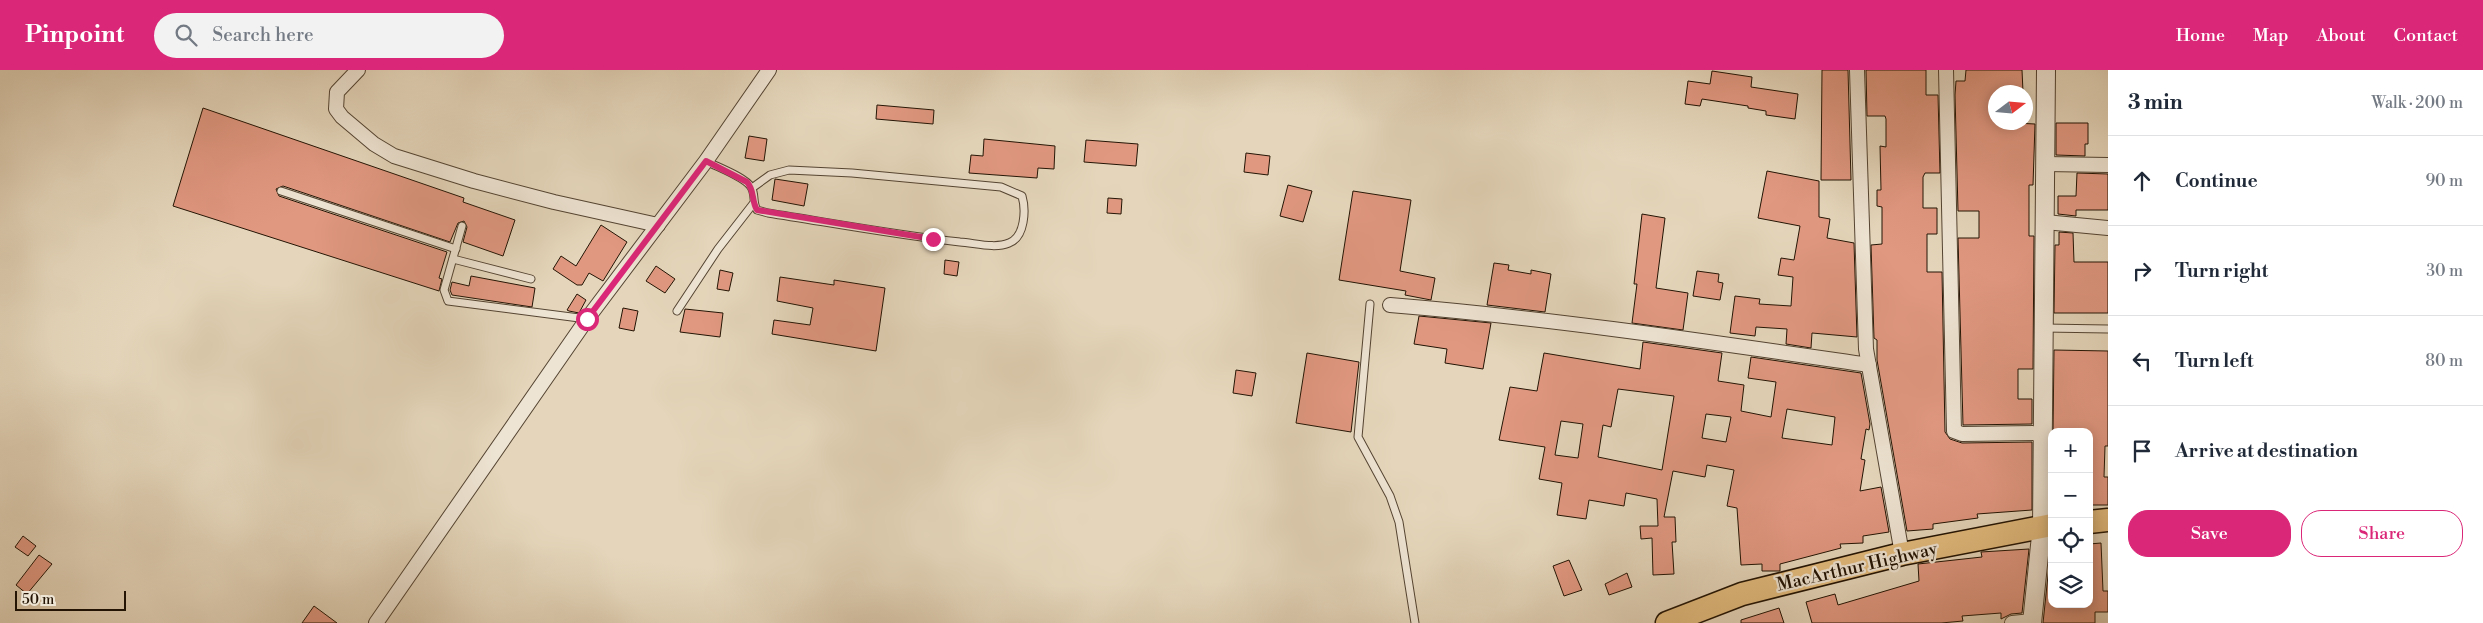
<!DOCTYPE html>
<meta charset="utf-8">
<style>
:root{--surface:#fff;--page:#f2f2f3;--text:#1f2937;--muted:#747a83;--line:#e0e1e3;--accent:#db2777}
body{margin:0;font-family:"Libre Bodoni",serif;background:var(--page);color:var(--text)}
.controls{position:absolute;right:15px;bottom:15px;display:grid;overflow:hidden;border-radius:10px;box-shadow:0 2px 12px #0003}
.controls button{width:45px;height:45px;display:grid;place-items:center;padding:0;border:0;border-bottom:1px solid var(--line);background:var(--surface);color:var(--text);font:25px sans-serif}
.compass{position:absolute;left:1988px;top:15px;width:45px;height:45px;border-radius:50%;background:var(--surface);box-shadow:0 2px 12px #0003;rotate:74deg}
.scale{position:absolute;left:15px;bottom:12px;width:111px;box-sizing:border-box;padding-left:5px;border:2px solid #231404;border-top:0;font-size:14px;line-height:18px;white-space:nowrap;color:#231404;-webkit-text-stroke:4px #eee4d3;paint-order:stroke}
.stop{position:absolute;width:15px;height:15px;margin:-11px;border:4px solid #db2777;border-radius:50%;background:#fff}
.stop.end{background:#db2777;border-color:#fff;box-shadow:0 1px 5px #0008}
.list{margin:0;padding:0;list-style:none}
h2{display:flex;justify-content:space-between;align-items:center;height:65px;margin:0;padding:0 20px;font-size:21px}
h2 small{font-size:16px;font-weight:400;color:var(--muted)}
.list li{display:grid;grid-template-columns:32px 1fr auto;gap:15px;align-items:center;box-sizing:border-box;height:90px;padding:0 20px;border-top:1px solid var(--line)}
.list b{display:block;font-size:19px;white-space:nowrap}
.list em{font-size:16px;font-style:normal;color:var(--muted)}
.actions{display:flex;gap:10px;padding:15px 20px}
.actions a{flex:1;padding:11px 0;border:1px solid var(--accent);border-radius:20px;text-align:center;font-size:18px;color:var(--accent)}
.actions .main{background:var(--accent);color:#fff}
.icon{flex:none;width:28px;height:28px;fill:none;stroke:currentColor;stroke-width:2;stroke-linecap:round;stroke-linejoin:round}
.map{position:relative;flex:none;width:2108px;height:553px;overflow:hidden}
header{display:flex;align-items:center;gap:30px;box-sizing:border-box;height:70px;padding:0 25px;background:var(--accent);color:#fff}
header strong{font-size:24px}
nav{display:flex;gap:28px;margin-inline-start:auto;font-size:18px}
.search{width:350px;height:45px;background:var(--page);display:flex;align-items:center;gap:12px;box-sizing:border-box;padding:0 18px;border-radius:28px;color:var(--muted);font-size:19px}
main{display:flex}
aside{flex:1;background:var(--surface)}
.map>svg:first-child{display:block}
.building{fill:#e19881;stroke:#231404;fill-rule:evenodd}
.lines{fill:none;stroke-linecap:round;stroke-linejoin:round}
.service-casing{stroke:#544432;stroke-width:9}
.minor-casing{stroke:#544432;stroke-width:16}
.tertiary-casing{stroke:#544432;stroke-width:20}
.trunk-casing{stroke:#231404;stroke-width:25}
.service{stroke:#eee4d3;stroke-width:7}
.minor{stroke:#eee4d3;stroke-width:14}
.tertiary{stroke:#eee4d3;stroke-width:18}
.trunk{stroke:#e2bb7e;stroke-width:22}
.route{stroke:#db2777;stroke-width:6}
.labels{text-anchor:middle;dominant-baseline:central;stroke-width:4.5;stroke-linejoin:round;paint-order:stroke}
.street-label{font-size:18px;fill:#231404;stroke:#eee4d3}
</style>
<header>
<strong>Pinpoint</strong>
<div class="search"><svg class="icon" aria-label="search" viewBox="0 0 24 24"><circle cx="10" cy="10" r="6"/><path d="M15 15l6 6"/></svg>Search here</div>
<nav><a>Home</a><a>Map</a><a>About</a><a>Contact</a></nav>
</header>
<main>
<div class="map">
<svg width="2108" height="553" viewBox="0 0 2108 553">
<rect width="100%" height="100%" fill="#e5d6bb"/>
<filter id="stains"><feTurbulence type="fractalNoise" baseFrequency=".004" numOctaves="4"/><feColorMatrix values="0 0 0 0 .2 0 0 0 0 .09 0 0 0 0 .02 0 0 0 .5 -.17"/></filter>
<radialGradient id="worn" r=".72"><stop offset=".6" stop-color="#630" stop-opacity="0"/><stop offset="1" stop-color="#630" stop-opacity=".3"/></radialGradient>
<g class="building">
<path d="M1822 0H1848L1851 110H1821Z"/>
<path d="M1866 0H1926V25H1938L1940 103H1925L1923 107V138H1937V164H1927V202H1942L1945 362 1950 369 1962 373 2032 372V440L1977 444 1978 448 1933 454V459L1907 461 1877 290V270L1874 268 1871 175 1882 174V137L1877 136V120H1881L1880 76 1886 77V49L1885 46H1867Z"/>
<path d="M1966 0H2022L2023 22H1996V52L2035 54 2033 115H2029V166H2034L2033 299H2018V329H2032V354L1963 355 1958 168H1979V141H1958L1955 25 1956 11H1965Z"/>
<path d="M1712 1 1752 7 1751 17 1798 24 1795 49 1766 45V41L1748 38V36L1702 29 1700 36 1685 34 1688 11 1710 14Z"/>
<path d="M877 35 934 40 933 54 876 49Z"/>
<path d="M203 38 464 128 463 132 515 150 503 186 463 172 467 157 464 151 458 153 450 172 283 116 276 119 279 126 447 182 439 208 442 209 439 221 173 136Z"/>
<path d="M2056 53H2088V74H2085V86L2056 85Z"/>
<path d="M749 66 767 69 764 91 745 88Z"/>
<path d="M984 69 1055 76 1054 99 1038 98 1037 108 969 103 971 85 983 86Z"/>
<path d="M1086 70 1138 74 1136 96 1084 92Z"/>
<path d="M1246 83 1270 86 1268 105 1244 102Z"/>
<path d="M1767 101 1819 111V147L1830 149 1827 168 1854 173 1857 267 1812 263 1811 278 1786 274 1787 259 1756 257 1755 266 1730 263 1735 226 1760 229 1759 234 1791 236 1793 207 1778 205 1781 188 1794 190 1800 156 1758 148Z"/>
<path d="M2077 103 2108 104V140H2076V146L2058 144V126H2076Z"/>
<path d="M775 109 808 114 804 136 772 130Z"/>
<path d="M1288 115 1312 121 1303 152 1280 146Z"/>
<path d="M1353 121 1411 130 1400 201 1435 208 1431 230 1405 225 1406 221 1339 210Z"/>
<path d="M1108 128 1122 129 1121 144 1107 143Z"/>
<path d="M1642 144 1665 148 1656 218 1688 223 1683 260 1632 253 1637 214H1634Z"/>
<path d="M601 155 627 172 603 211 589 203 582 215H577L553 199 561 186 576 196Z"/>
<path d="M2059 162 2073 163 2074 192H2108V243H2054L2055 175H2059Z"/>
<path d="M945 190 959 192 957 206 944 204Z"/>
<path d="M1494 193 1509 195 1508 200 1531 204V200L1551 204 1545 242 1487 235Z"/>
<path d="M656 196 675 209 665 223 646 211Z"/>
<path d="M720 200 733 203 729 221 717 219Z"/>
<path d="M1697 201 1719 204 1718 212 1723 213 1720 230 1693 226Z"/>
<path d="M471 206 535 218 532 237 452 225 450 220 452 212 469 216Z"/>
<path d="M780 207 834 215V210L885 218 876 281 772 264 774 250 810 255 813 238 777 231Z"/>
<path d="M577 224 586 230 579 243 569 241 567 240Z"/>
<path d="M623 238 638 241 634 261 619 258Z"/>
<path d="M685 239 723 243 720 267 680 262Z"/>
<path d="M1419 246 1491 253 1483 299 1445 293 1447 279 1414 274Z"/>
<path d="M1643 272 1722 283 1718 311 1744 315 1741 341 1771 347 1776 312 1748 308 1751 287 1861 303 1870 354 1869 360 1866 359 1861 389 1865 390 1860 421 1881 417 1889 462 1863 466V473L1840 474 1841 478 1780 494V501H1762V494L1741 495 1737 438 1727 436 1734 400 1707 395 1705 407 1673 401 1664 447H1675L1676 472H1672L1674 504 1653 505 1652 468 1641 469 1640 456H1658L1657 429 1626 423 1624 436 1589 430 1586 449 1557 445 1562 413 1539 409 1545 377 1499 370 1510 317 1537 321 1544 283 1640 299ZM1618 319 1674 326 1662 400 1598 387 1603 355 1611 357ZM1787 339 1835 347 1832 375 1782 368ZM1706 344 1731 347 1726 372 1702 368ZM1561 351 1583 354 1578 388 1555 385Z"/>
<path d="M2054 280 2108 281V376H2105L2104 407H2108V435H2091L2089 362H2053Z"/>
<path d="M1307 283 1359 292 1351 362 1296 353Z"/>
<path d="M1236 300 1256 303 1252 326 1233 323Z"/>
<path d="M23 466 36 476 28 486 15 477Z"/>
<path d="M2101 473 2103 521H2108V542H2095V553H2043L2051 477 2052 534H2089V474Z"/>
<path d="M2029 479 2022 543 2011 544 2001 549V543L1962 546 1963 551 1941 553H1812L1806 532 1835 524 1838 535 1919 511 1918 494 1982 487 1981 482Z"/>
<path d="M39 485 52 494 27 524 16 515Z"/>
<path d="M1569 490 1582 520 1564 526 1553 496Z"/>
<path d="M1627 503 1632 517 1609 525 1605 514Z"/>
<path d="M314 536 337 553H302Z"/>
<path d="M1779 538 1784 553H1741V550Z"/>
</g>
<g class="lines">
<g class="service-casing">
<g id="service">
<path d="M706 91C717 97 745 107 751 117 756 125 752 132 757 140L768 143C832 153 896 165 960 172 975 173 995 179 1009 173 1025 167 1026 140 1022 126L1001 117 852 103 789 100 770 105 752 118"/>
<path d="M281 121 456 179"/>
<path d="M462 156 444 220 448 231 587 249"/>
<path d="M453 189 531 209"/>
<path d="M1370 234 1358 367 1390 426 1399 452 1415 553"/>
<path d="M677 241 718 179 753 134"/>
<path d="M2044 258 2108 259"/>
</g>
</g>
<g class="minor-casing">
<g id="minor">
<path d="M358 0 337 22 336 39 342 47 374 74 394 86 474 111 554 132 658 155"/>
<path d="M1857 0 1866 279 1902 484"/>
<path d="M1946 0 1954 361 1962 364 2043 363"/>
<path d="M2045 94 2108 95"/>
<path d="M2045 152 2108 158"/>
<path d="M1390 235C1550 248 1710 272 1869 295"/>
<path d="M376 553 587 249 706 91 769 0"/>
<path d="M2012 553 2032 551"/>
</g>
</g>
<g class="tertiary-casing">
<path id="tertiary" d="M2032 553 2042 456 2046 0"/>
</g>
<g class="trunk-casing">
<g id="trunk">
<path d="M2089 452 2108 450"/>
<path d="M1667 553 1742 524 1902 484 2052 455"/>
</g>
</g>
<use href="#service" class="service"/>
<use href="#minor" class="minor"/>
<use href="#tertiary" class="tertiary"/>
<use href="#trunk" class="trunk"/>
</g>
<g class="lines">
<path class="route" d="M587 249 706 91 747 112C755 121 751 130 757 140L933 169"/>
</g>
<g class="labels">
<g class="street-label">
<text transform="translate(1857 497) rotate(-13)">MacArthur Highway</text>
</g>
</g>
<rect width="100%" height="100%" filter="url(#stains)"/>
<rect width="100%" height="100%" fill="url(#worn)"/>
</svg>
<div class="controls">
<button>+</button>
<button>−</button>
<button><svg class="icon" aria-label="locate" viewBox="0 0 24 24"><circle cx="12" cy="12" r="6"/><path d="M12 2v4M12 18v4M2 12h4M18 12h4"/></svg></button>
<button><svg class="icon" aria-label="layers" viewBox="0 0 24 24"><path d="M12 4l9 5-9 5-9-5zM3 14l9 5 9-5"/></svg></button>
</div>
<svg class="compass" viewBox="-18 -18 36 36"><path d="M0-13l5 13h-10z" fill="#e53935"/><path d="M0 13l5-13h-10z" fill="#747a83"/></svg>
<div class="scale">50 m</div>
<div class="stop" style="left:587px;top:249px"></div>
<div class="stop end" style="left:933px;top:169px"></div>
</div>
<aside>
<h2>3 min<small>Walk · 200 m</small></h2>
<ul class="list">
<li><svg class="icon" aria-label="ahead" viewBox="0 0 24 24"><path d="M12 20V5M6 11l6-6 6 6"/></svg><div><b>Continue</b></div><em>90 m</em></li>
<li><svg class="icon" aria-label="right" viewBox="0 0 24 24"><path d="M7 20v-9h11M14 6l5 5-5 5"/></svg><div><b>Turn right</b></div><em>30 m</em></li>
<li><svg class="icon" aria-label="left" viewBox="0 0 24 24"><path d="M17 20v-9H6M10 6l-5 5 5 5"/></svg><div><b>Turn left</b></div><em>80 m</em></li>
<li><svg class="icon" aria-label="arrive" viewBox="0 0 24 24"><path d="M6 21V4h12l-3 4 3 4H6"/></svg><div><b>Arrive at destination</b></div></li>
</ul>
<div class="actions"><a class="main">Save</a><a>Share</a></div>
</aside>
</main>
